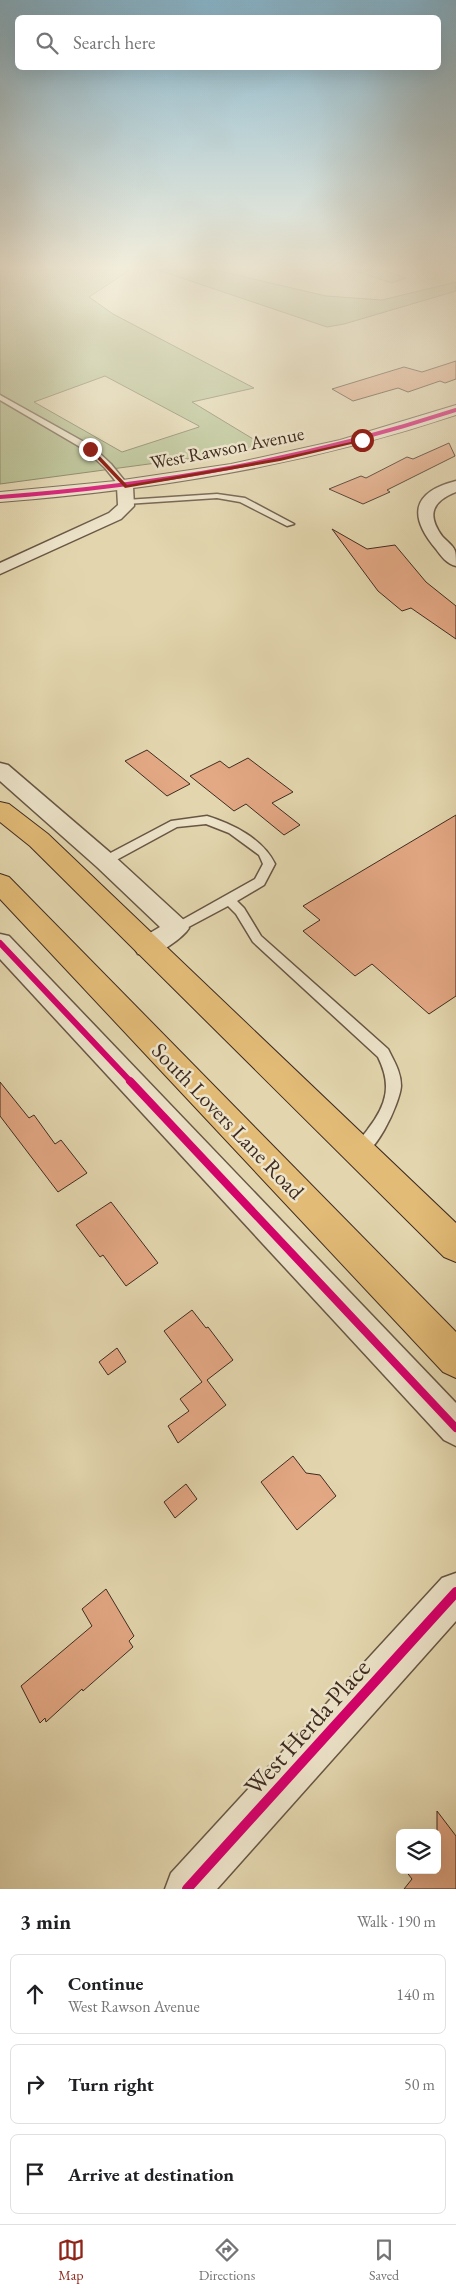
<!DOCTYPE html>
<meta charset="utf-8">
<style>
:root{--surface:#fff;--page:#f6f6f6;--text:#202124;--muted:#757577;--line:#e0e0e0;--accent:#8f2418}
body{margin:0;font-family:"EB Garamond",serif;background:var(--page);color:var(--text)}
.controls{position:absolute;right:15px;bottom:15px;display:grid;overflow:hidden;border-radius:8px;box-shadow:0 5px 20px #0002}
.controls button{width:45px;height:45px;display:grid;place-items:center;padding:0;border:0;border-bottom:1px solid var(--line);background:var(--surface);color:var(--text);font:25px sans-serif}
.stop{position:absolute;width:15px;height:15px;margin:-11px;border:4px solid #8f2418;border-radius:50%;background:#fff}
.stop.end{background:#8f2418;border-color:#fff;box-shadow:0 1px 5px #0008}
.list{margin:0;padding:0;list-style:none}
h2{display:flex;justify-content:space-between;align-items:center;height:65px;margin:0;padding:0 20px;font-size:21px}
h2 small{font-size:16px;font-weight:400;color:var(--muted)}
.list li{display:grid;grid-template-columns:32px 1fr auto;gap:15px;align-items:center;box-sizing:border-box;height:80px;margin:0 10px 10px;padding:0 10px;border:1px solid var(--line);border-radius:8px}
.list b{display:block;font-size:19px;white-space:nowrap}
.list p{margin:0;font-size:16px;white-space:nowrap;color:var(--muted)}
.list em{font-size:16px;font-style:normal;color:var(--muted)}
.icon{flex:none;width:28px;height:28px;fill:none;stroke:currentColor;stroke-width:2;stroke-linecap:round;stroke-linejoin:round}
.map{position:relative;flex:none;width:456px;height:1889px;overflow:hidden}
.search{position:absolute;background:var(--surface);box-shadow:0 5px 20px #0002;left:15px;right:15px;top:15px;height:55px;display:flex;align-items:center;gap:12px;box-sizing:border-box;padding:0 18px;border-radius:8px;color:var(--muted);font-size:19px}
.sheet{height:335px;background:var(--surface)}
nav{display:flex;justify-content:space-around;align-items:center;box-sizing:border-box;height:70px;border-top:1px solid var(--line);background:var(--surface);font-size:14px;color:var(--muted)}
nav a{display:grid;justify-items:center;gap:2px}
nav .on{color:var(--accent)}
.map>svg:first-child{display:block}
.green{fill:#b2be8c;stroke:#787456;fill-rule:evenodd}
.building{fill:#e3a884;stroke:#3f2b21}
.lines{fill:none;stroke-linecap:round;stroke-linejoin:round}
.service-casing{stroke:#685644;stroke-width:3}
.minor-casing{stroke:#685644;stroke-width:3}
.tertiary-casing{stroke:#685644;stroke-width:2}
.primary-casing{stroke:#3f2b21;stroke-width:2}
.service{fill:#ede4ca;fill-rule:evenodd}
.minor{fill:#ede4ca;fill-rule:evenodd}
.tertiary{fill:#ede4ca;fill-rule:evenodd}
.primary{fill:#e2bb77;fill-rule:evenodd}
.cycleway-far3-casing{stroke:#ede4ca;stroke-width:5.5}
.cycleway-far2-casing{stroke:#ede4ca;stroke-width:9}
.cycleway-far1-casing{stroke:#ede4ca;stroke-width:11}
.cycleway-casing{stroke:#ede4ca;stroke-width:13}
.cycleway-far3{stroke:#d6006c;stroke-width:4}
.cycleway-far2{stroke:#d6006c;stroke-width:6}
.cycleway-far1{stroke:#d6006c;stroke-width:8}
.cycleway{stroke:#d6006c;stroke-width:10}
.route{fill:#8f2418}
.labels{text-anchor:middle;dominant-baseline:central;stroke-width:5;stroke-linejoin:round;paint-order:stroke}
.far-street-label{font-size:19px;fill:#3f2b21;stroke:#ede4ca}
.street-label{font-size:22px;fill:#3f2b21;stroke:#ede4ca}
.near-street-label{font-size:26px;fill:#3f2b21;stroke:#ede4ca}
</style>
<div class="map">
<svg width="456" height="1889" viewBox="0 0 456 1889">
<rect width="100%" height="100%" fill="#e3d6ae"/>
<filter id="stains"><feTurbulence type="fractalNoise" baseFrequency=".004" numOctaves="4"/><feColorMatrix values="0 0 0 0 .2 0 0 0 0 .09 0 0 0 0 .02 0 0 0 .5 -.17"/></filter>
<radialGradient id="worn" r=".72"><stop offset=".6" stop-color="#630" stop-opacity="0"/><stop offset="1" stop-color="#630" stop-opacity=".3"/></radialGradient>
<g class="green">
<path d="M0 270H130L89 297 113 314 254 388 192 402 268 448 0 484ZM105 376 199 426V427L122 452 34 402Z"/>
<path d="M158 270H215L326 296 382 300 456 282V291L344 324 327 327Z"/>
<path d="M352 270H384L406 278 392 283Z"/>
</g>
<g class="building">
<path d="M456 361V379L445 383 440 381 408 392 398 388 353 401 332 389 404 367 422 372Z"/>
<path d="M449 443 455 456 387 490 390 492 363 504 329 489 361 476 366 478 407 457 413 459Z"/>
<path d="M332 529 367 549 395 545 426 582 456 606V639L411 608 402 611 378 591Z"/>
<path d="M147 750 190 784 167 796 125 761Z"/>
<path d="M248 758 293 792 272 803 300 825 284 835 246 804 234 811 190 776 220 761 229 768Z"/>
<path d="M456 815V996L429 1014 372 964 355 976 303 931 320 920 303 906Z"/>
<path d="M0 1082 29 1118 34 1115 55 1144 61 1140 87 1173 58 1192 0 1116Z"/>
<path d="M111 1202 158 1263 126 1286 103 1255 100 1257 76 1225Z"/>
<path d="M192 1310 206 1328 208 1327 233 1360 207 1380 226 1405 178 1443 168 1426 189 1411 180 1399 202 1382 164 1331Z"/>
<path d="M117 1348 126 1362 108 1375 99 1362Z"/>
<path d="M293 1456 306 1473 320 1475 336 1496 297 1530 261 1482Z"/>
<path d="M186 1484 197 1499 175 1518 164 1502Z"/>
<path d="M106 1589 134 1636 129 1641 133 1647 83 1691 82 1689 46 1722 45 1718 40 1723 21 1686 92 1626 82 1609Z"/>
<path d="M437 1811 456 1836V1889H404L412 1879 405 1870H437Z"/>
</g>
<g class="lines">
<g class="service-casing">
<g id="service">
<path d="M0 395 93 447 111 464 128 485V489H122L105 468 87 451 0 400Z"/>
<path d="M217 494 245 498 294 524 287 526 240 502 217 498 126 504 122 502 126 500Z"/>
<path d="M207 816C233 824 263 839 275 864L264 885 237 901 244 908 261 936 388 1049C394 1061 401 1072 401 1086 400 1103 373 1163 354 1156L352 1151C356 1143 363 1136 368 1129 387 1104 392 1085 378 1057L253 942 236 914 228 906 181 931 177 933 171 928 173 925 255 879 263 864 259 855 229 833 206 824 177 827 109 864 105 865 99 861 101 858 171 821Z"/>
</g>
</g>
<g class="minor-casing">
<g id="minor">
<path d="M456 481V492C433 501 426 514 442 536 446 541 453 545 455 551 456 554 456 562 456 566 447 564 441 556 436 549 408 516 412 492 456 481Z"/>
<path d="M125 482 130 484 133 487 134 506 121 519 0 574V563L109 513 118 505 117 487 120 484Z"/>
<path d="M0 763 8 765 113 855 186 922 189 928C184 937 156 957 146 956 143 956 141 954 138 954L134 947 138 940 160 927 97 867 0 781Z"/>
<path d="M0 934 9 936 456 1403V1446L444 1440 0 959Z"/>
<path d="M456 1573V1621L217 1889H165L171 1873 442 1578Z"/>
</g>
</g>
<g class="tertiary-casing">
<path id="tertiary" d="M456 405V415C306 465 157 490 0 502V492L116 481 231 464 340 440Z"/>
</g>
<g class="primary-casing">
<g id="primary">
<path d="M0 802 9 804 48 834 456 1223V1262L444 1257 30 846 0 822Z"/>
<path d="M0 874 9 877 456 1332V1378L443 1372 0 899Z"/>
</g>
</g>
<use href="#service" class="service"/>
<use href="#minor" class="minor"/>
<use href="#tertiary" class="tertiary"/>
<use href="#primary" class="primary"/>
<g class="cycleway-far3-casing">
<path id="cycleway-far3" d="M0 497C160 485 303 460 456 410"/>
</g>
<g class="cycleway-far2-casing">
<path id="cycleway-far2" d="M0 943 131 1082"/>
</g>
<g class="cycleway-far1-casing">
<path id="cycleway-far1" d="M130 1081 456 1428"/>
</g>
<g class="cycleway-casing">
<path id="cycleway" d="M187 1889 456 1592"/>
</g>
<use href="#cycleway-far3" class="cycleway-far3"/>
<use href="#cycleway-far2" class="cycleway-far2"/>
<use href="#cycleway-far1" class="cycleway-far1"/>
<use href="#cycleway" class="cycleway"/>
</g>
<linearGradient id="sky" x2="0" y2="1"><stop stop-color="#87b6ce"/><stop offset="0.5" stop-color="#f2eddb"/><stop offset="1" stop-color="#f2eddb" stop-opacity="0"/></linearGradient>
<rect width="456" height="535" fill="url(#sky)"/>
<path class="route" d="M364 439V441L280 461 125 488 88 449 92 448 127 485 280 458Z"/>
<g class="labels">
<g class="far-street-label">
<text transform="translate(227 448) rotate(-11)">West Rawson Avenue</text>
</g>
<g class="street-label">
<text transform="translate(228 1121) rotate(46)">South Lovers Lane Road</text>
</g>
<g class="near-street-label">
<text transform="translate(307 1727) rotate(-48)">West Herda Place</text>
</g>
</g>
<rect width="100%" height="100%" filter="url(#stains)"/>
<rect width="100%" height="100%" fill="url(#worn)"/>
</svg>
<div class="controls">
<button><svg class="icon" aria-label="layers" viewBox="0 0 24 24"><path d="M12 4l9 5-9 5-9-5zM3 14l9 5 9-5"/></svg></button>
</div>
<div class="stop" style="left:362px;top:440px"></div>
<div class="stop end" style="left:90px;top:449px"></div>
<div class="search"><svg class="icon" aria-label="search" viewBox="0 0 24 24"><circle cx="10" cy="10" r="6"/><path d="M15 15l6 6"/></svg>Search here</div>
</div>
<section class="sheet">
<h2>3 min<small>Walk · 190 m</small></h2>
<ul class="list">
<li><svg class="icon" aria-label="ahead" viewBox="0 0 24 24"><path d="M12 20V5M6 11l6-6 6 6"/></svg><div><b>Continue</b><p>West Rawson Avenue</p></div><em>140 m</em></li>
<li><svg class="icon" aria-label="right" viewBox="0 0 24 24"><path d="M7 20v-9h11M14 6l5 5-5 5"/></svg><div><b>Turn right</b></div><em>50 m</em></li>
<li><svg class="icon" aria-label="arrive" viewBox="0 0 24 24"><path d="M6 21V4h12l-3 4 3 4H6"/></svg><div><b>Arrive at destination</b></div></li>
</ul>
</section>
<nav>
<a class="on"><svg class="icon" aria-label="map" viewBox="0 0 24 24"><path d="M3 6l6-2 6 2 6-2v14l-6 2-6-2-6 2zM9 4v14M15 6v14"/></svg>Map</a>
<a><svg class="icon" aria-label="directions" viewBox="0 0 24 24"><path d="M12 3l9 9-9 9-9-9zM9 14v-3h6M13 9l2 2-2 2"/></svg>Directions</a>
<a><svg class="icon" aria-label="saved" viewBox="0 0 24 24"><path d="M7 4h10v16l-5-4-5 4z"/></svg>Saved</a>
</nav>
